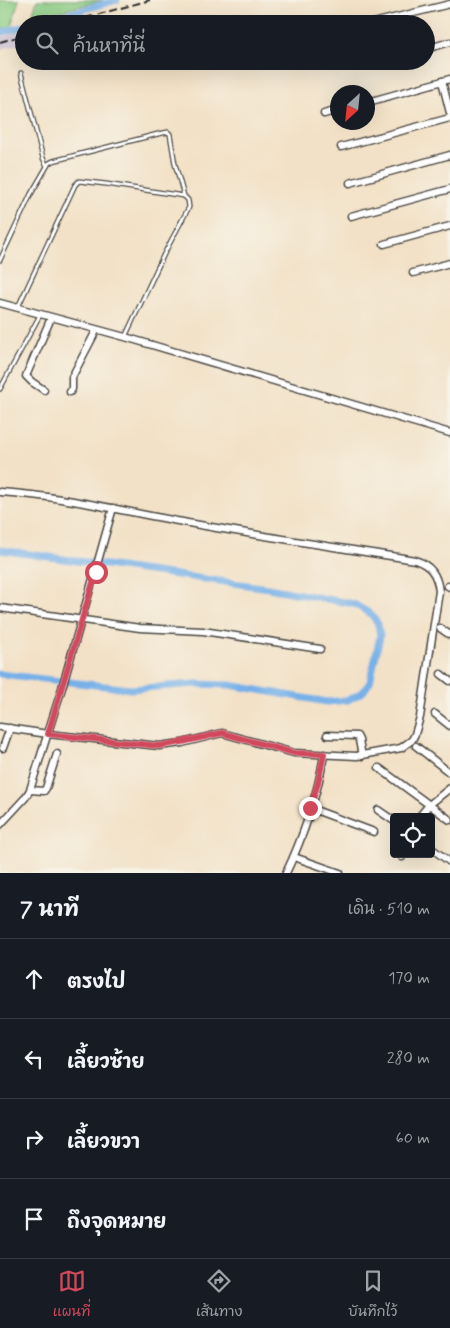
<!DOCTYPE html>
<html lang="th">
<meta charset="utf-8">
<style>
:root{--surface:#171b24;--page:#242831;--text:#f1f3f6;--muted:#9ea1a6;--line:#363941;--accent:#d1495b}
body{margin:0;font-family:Mynerve,"Playpen Sans Thai",sans-serif;background:var(--page);color:var(--text)}
.controls{position:absolute;right:15px;bottom:15px;display:grid;overflow:hidden;border-radius:5px;box-shadow:0 5px 20px #0002}
.controls button{width:45px;height:45px;display:grid;place-items:center;padding:0;border:0;border-bottom:1px solid var(--line);background:var(--surface);color:var(--text);font:25px sans-serif}
.compass{position:absolute;left:330px;top:85px;width:45px;height:45px;border-radius:50%;background:var(--surface);box-shadow:0 5px 20px #0002;rotate:207deg}
.stop{position:absolute;width:15px;height:15px;margin:-11px;border:4px solid #d1495b;border-radius:50%;background:#fff}
.stop.end{background:#d1495b;border-color:#fff;box-shadow:0 1px 5px #0008}
.list{margin:0;padding:0;list-style:none}
h2{display:flex;justify-content:space-between;align-items:center;height:65px;margin:0;padding:0 20px;font-size:21px}
h2 small{font-size:16px;font-weight:400;color:var(--muted)}
.list li{display:grid;grid-template-columns:32px 1fr auto;gap:15px;align-items:center;box-sizing:border-box;height:80px;padding:0 20px;border-top:1px solid var(--line)}
.list b{display:block;font-size:19px;white-space:nowrap}
.list em{font-size:16px;font-style:normal;color:var(--muted)}
.icon{flex:none;width:28px;height:28px;fill:none;stroke:currentColor;stroke-width:2;stroke-linecap:round;stroke-linejoin:round}
.map{position:relative;flex:none;width:450px;height:873px;overflow:hidden}
.search{position:absolute;background:var(--surface);box-shadow:0 5px 20px #0002;left:15px;right:15px;top:15px;height:55px;display:flex;align-items:center;gap:12px;box-sizing:border-box;padding:0 18px;border-radius:28px;color:var(--muted);font-size:19px}
.sheet{height:385px;background:var(--surface)}
nav{display:flex;justify-content:space-around;align-items:center;box-sizing:border-box;height:70px;border-top:1px solid var(--line);background:var(--surface);font-size:14px;color:var(--muted)}
nav a{display:grid;justify-items:center;gap:2px}
nav .on{color:var(--accent)}
.map>svg:first-child{display:block}
.industrial{fill:#cbbfd5}
.green{fill:#8ccd85;stroke:#5c7c58}
.lines{fill:none;stroke-linecap:round;stroke-linejoin:round}
.canal{stroke:#77b1e8;stroke-width:7}
.lane-casing{stroke:#494642;stroke-width:5.5}
.street-casing{stroke:#494642;stroke-width:9}
.lane{stroke:#fff;stroke-width:3}
.street{stroke:#fff;stroke-width:6}
.rail{stroke:#2b2b2b;stroke-width:2;stroke-dasharray:8 4;stroke-linecap:butt}
.route{stroke:#d1495b;stroke-width:6}
</style>
<div class="map">
<svg width="450" height="873" viewBox="0 0 450 873">
<rect width="100%" height="100%" fill="#f7f3e8"/>
<filter id="ink" filterUnits="userSpaceOnUse"><feTurbulence type="fractalNoise" baseFrequency=".02" numOctaves="2"/><feDisplacementMap in="SourceGraphic" scale="10" xChannelSelector="R" yChannelSelector="G"/><feConvolveMatrix kernelMatrix="1 2 1 2 8 2 1 2 1" color-interpolation-filters="sRGB"/></filter>
<filter id="wash" filterUnits="userSpaceOnUse"><feTurbulence type="fractalNoise" baseFrequency=".0096" numOctaves="4" result="noise"/><feDisplacementMap in="SourceGraphic" scale="20" xChannelSelector="R" yChannelSelector="G"/><feGaussianBlur stdDeviation="1.12" result="paint"/><feColorMatrix in="noise" values="0 0 0 0 0 0 0 0 0 0 0 0 0 0 0 0 0 1.4 0 .05"/><feComposite in="paint" operator="in"/></filter>
<g filter="url(#wash)">
<rect width="100%" height="100%" fill="#f2e1c6"/>
<g class="industrial">
<path d="M87 12 80 24H44Z"/>
<path d="M24 29V43L0 49V38Z"/>
</g>
<g class="green">
<path d="M0 0H19L11 27 0 29Z"/>
<path d="M37 0H103L31 19Z"/>
</g>
<g class="lines">
<g class="canal">
<path d="M33 24 117 0"/>
<path d="M0 33 24 26"/>
<path d="M0 550 268 588 354 604 371 614 378 624 380 636 370 682 363 692 348 700 327 702 230 685 195 684 131 689 0 674"/>
</g>
</g>
</g>
<g filter="url(#ink)">
<g class="lines">
<g class="lane-casing">
<g id="lane">
<path d="M21 73 43 158 47 166"/>
<path d="M0 260 31 194 49 163 53 161 158 134 168 132 170 134 175 164 184 196 188 200 189 207 164 254 125 337"/>
<path d="M18 307 75 185 79 181 106 184 184 196"/>
<path d="M0 389 40 315"/>
</g>
</g>
<g class="street-casing">
<g id="street">
<path d="M373 23 450 4"/>
<path d="M426 49 450 42"/>
<path d="M442 81 450 113"/>
<path d="M368 102 450 79"/>
<path d="M324 114 338 110"/>
<path d="M341 147 450 118"/>
<path d="M350 183 450 155"/>
<path d="M351 216 450 189"/>
<path d="M384 244 450 226"/>
<path d="M413 273 450 263"/>
<path d="M0 303 125 337 450 433"/>
<path d="M44 390 32 382 26 376 51 318"/>
<path d="M70 392 72 389V377L96 331"/>
<path d="M0 492C65 496 130 513 194 524 267 537 341 548 415 560 430 565 437 574 439 591L420 717 415 734 412 740 401 748 357 756 294 753 222 733 182 743 159 746 48 734 0 727"/>
<path d="M448 586 450 587"/>
<path d="M0 608 140 628 203 631 320 649"/>
<path d="M440 628 450 635"/>
<path d="M441 674 450 681"/>
<path d="M435 714 450 726"/>
<path d="M327 735 357 736 359 740 362 756"/>
<path d="M416 746 450 773"/>
<path d="M3 748 10 728"/>
<path d="M379 768 450 820"/>
<path d="M30 790 44 791 46 788 57 754"/>
<path d="M310 808 374 832"/>
<path d="M378 810 394 821"/>
<path d="M419 817 429 805 450 788"/>
<path d="M0 825 25 798 30 790 62 688 113 508"/>
<path d="M431 848 450 862"/>
<path d="M294 857 340 873"/>
<path d="M402 857V854"/>
<path d="M286 873C302 840 319 791 324 754"/>
</g>
</g>
<use href="#lane" class="lane"/>
<use href="#street" class="street"/>
<g class="rail">
<path d="M63 24 150 0"/>
<path d="M0 42 24 35"/>
</g>
</g>
</g>
<g class="lines" filter="url(#ink)">
<path class="route" d="M96 572 48 734 159 746 182 742 222 733 294 753 324 754 318 783 310 808"/>
</g>
</svg>
<div class="controls">
<button><svg class="icon" aria-label="locate" viewBox="0 0 24 24"><circle cx="12" cy="12" r="6"/><path d="M12 2v4M12 18v4M2 12h4M18 12h4"/></svg></button>
</div>
<svg class="compass" viewBox="-18 -18 36 36"><path d="M0-13l5 13h-10z" fill="#e53935"/><path d="M0 13l5-13h-10z" fill="#9ea1a6"/></svg>
<div class="stop" style="left:96px;top:572px"></div>
<div class="stop end" style="left:310px;top:808px"></div>
<div class="search"><svg class="icon" aria-label="search" viewBox="0 0 24 24"><circle cx="10" cy="10" r="6"/><path d="M15 15l6 6"/></svg>ค้นหาที่นี่</div>
</div>
<section class="sheet">
<h2>7 นาที<small>เดิน · 510 m</small></h2>
<ul class="list">
<li><svg class="icon" aria-label="ahead" viewBox="0 0 24 24"><path d="M12 20V5M6 11l6-6 6 6"/></svg><div><b>ตรงไป</b></div><em>170 m</em></li>
<li><svg class="icon" aria-label="left" viewBox="0 0 24 24"><path d="M17 20v-9H6M10 6l-5 5 5 5"/></svg><div><b>เลี้ยวซ้าย</b></div><em>280 m</em></li>
<li><svg class="icon" aria-label="right" viewBox="0 0 24 24"><path d="M7 20v-9h11M14 6l5 5-5 5"/></svg><div><b>เลี้ยวขวา</b></div><em>60 m</em></li>
<li><svg class="icon" aria-label="arrive" viewBox="0 0 24 24"><path d="M6 21V4h12l-3 4 3 4H6"/></svg><div><b>ถึงจุดหมาย</b></div></li>
</ul>
</section>
<nav>
<a class="on"><svg class="icon" aria-label="map" viewBox="0 0 24 24"><path d="M3 6l6-2 6 2 6-2v14l-6 2-6-2-6 2zM9 4v14M15 6v14"/></svg>แผนที่</a>
<a><svg class="icon" aria-label="directions" viewBox="0 0 24 24"><path d="M12 3l9 9-9 9-9-9zM9 14v-3h6M13 9l2 2-2 2"/></svg>เส้นทาง</a>
<a><svg class="icon" aria-label="saved" viewBox="0 0 24 24"><path d="M7 4h10v16l-5-4-5 4z"/></svg>บันทึกไว้</a>
</nav>
